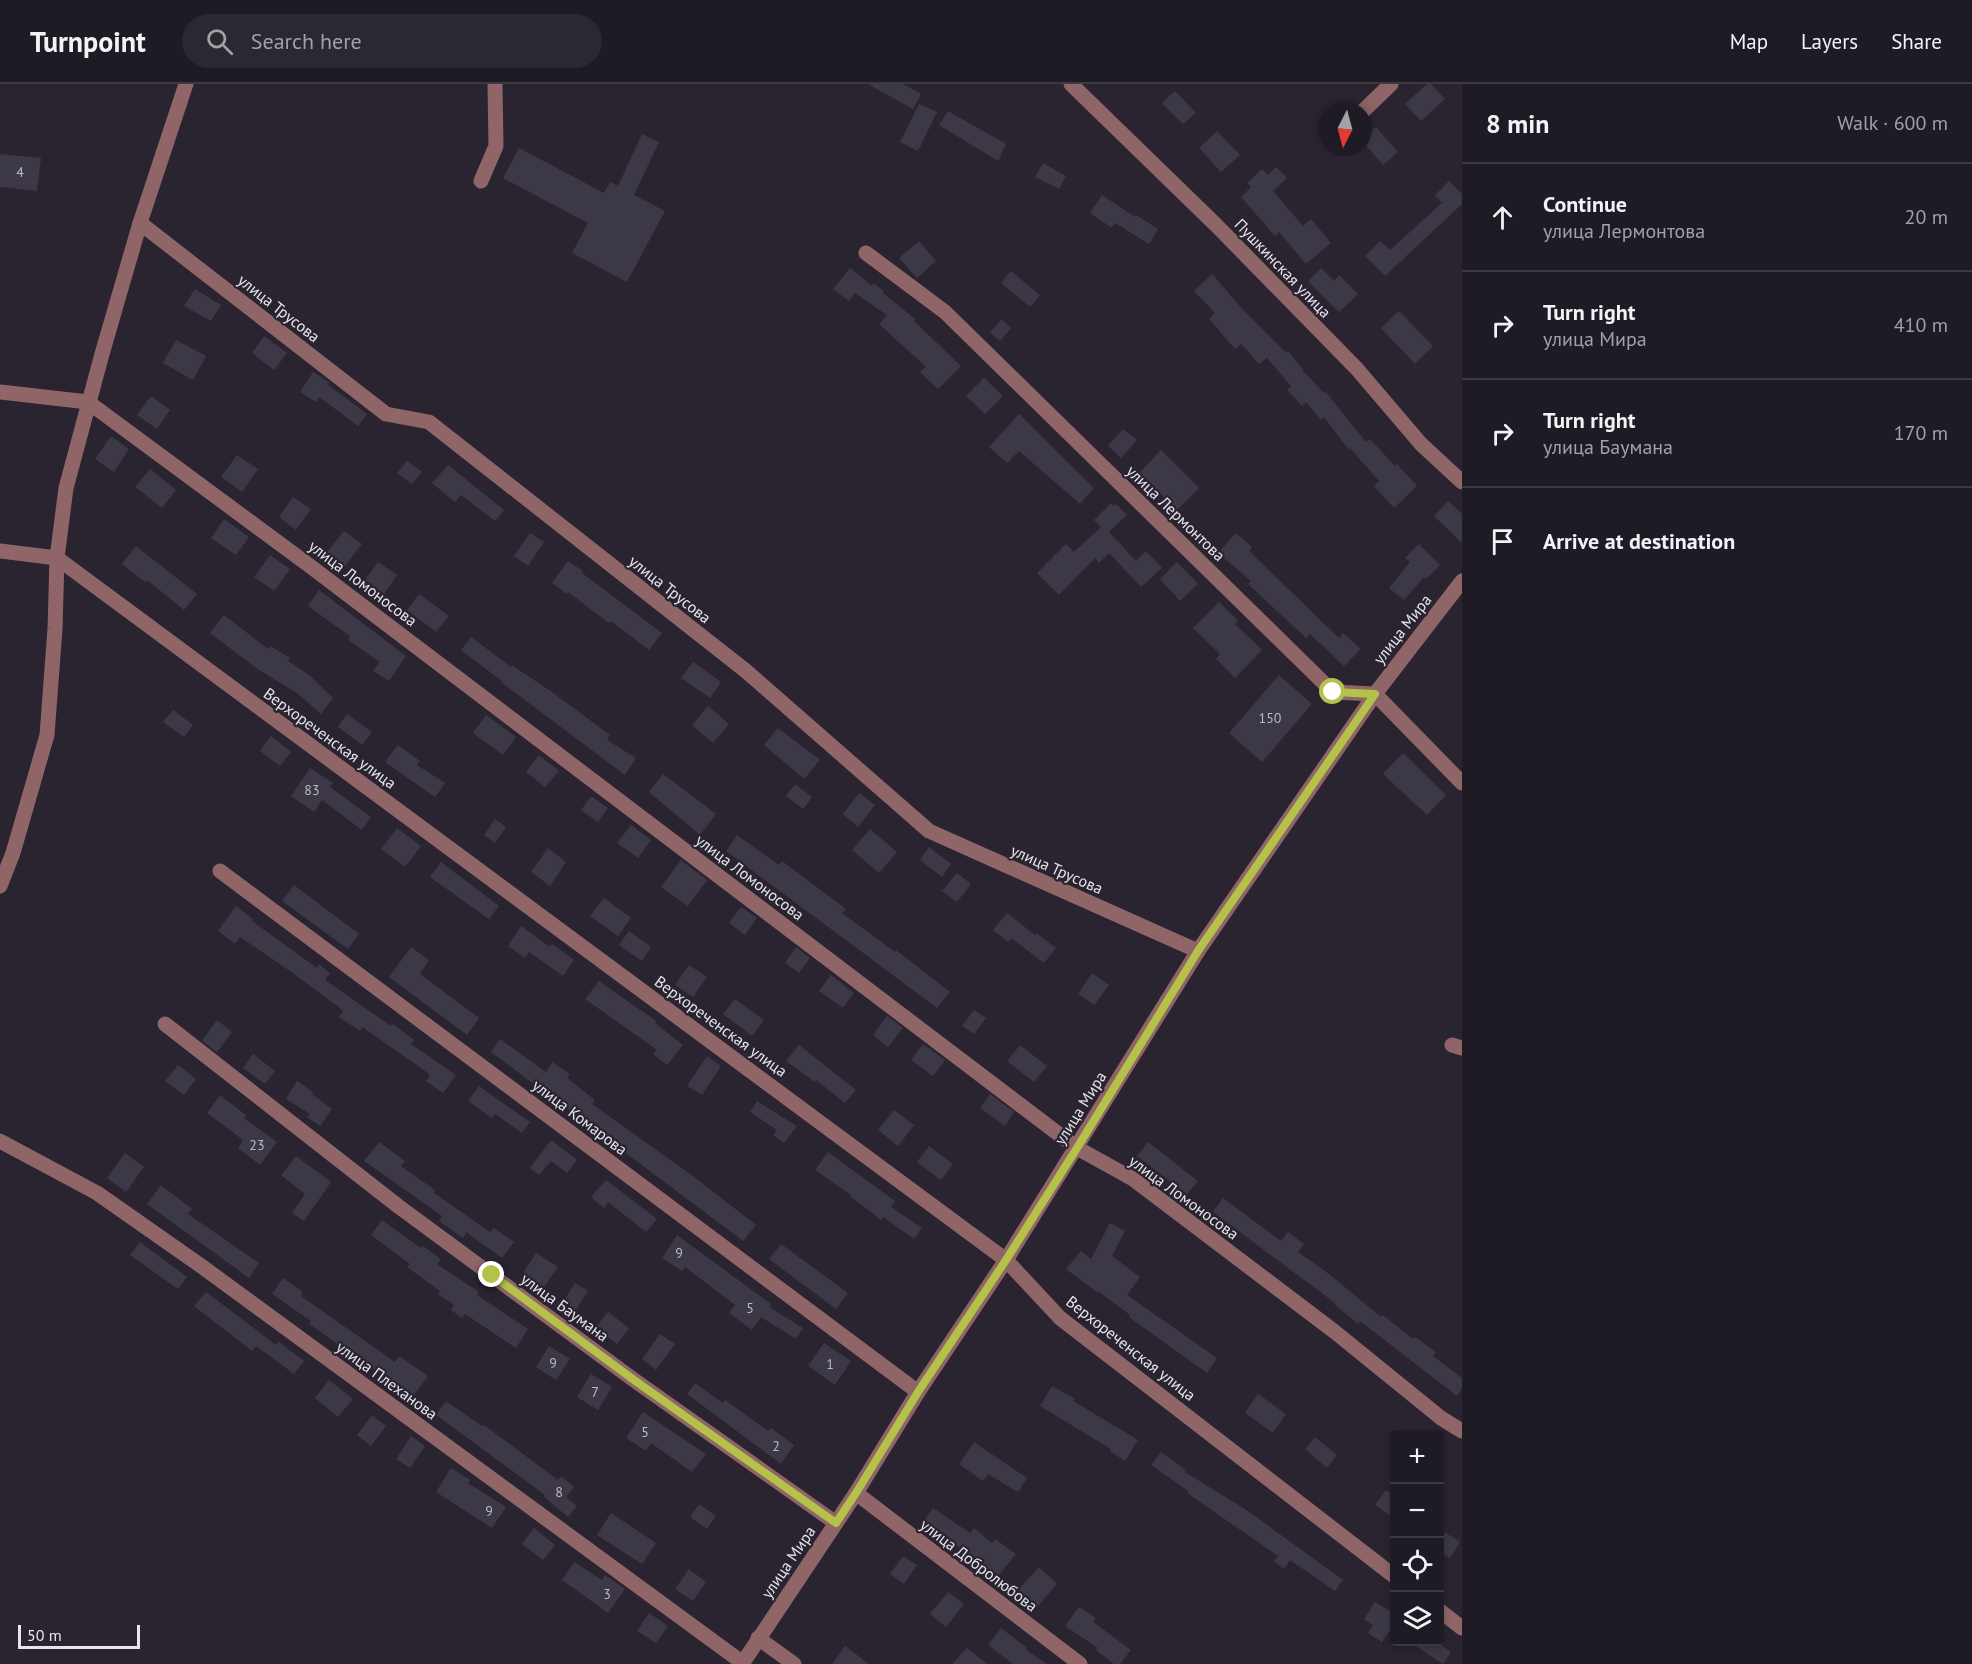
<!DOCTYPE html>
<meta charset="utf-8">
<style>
:root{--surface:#1f1b24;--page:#2c2831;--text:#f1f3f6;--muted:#a1a1a6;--line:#3c3941}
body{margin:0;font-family:"PT Sans",sans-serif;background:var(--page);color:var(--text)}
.controls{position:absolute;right:18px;bottom:18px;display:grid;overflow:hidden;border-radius:6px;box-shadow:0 3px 9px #0003}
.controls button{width:54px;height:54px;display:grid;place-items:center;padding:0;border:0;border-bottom:2px solid var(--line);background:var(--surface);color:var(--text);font:30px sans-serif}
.compass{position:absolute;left:1318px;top:18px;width:54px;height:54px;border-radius:50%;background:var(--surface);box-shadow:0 3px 9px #0003;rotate:186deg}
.scale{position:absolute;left:18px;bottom:15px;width:122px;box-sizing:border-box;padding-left:6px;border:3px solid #e7e4ec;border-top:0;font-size:16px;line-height:21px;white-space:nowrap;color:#e7e4ec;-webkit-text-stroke:4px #292430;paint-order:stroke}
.stop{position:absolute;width:18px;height:18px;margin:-14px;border:4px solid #b5c249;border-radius:50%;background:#fff}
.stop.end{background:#b5c249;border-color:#fff;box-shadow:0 2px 6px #0008}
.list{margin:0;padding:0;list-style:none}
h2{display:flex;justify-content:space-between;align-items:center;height:78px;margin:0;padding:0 24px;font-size:26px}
h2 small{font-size:20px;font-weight:400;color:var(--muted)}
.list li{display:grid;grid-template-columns:39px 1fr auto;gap:18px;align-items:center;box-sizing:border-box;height:108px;padding:0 24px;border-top:2px solid var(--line)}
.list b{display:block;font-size:22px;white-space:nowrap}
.list p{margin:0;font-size:20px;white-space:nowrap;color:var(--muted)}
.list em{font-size:20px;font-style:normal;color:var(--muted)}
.icon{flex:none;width:33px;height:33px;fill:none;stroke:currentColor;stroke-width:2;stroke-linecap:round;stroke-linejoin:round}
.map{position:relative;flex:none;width:1462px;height:1580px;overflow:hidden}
header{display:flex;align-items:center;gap:36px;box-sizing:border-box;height:84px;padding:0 30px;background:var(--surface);border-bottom:2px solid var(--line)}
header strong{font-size:28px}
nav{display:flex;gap:33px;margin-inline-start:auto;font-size:21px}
.search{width:420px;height:54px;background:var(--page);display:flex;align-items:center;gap:15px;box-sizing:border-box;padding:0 21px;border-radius:33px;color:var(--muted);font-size:22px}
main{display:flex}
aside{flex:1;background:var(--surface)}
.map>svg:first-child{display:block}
.building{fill:#3d3845}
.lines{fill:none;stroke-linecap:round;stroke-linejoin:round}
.minor{stroke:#8f6567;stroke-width:15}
.route{stroke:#b5c249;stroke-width:8}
.labels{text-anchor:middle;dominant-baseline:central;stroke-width:4.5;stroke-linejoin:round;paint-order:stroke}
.number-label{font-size:14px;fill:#bcb9c2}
.street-label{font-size:16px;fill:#e7e4ec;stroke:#292430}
</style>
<header>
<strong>Turnpoint</strong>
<div class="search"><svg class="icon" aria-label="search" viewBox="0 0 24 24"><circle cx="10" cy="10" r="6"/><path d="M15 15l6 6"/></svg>Search here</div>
<nav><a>Map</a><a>Layers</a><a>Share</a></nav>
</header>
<main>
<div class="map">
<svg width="1462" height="1580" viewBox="0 0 1462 1580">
<rect width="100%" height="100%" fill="#292430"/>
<g class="building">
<path d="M868 0H903L921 10 913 25Z"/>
<path d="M1427 0H1431L1445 15 1421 37 1405 20Z"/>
<path d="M1175 7 1196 29 1183 40 1162 19Z"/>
<path d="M919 20 937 28 918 67 900 58Z"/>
<path d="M948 27 1006 60 998 77 939 41Z"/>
<path d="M1376 43 1398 68 1383 81 1363 58V54Z"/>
<path d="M1217 47 1240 71 1221 88 1199 64Z"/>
<path d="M642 50 659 58 634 111 665 127 627 198 572 169 588 139 503 94 519 64 604 109 610 98 618 102Z"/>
<path d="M0 70 41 74 37 107 0 103Z"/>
<path d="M1043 79 1066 92 1059 105 1035 93Z"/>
<path d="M1276 83 1287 94 1273 107 1303 142 1311 135 1331 159 1306 180 1279 148 1275 152 1241 113 1251 103 1247 99 1262 85 1268 91Z"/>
<path d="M1449 97 1462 110V120L1385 192 1365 172 1380 157 1390 166 1442 119 1435 111Z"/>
<path d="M1102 111 1135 133 1136 131 1158 145 1149 160 1115 139 1112 144 1090 129Z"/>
<path d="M919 157 936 177 917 194 899 174Z"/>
<path d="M850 184 872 202 873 199 884 207 883 209 915 235 914 237 961 282 938 305 920 288 926 283 879 240 887 231 855 209 849 217 833 205Z"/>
<path d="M1321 184 1334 197 1339 191 1358 210 1339 228 1308 197Z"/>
<path d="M1011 187 1040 211 1030 223 1001 199Z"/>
<path d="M1212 190 1244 227 1286 269 1288 267 1303 285 1302 286 1324 309 1325 307 1366 358 1370 355 1395 382 1397 380 1417 402 1394 424 1374 402 1379 397 1349 363 1348 365 1324 333 1321 336 1306 318 1302 322 1287 306 1291 302 1267 274 1259 280 1241 260 1235 265 1209 235 1215 229 1194 207Z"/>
<path d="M195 205 221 221 211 237 184 222Z"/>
<path d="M1399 227 1433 262 1415 280 1381 244Z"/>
<path d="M1001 235 1011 244 1000 257 990 249Z"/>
<path d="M264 252 287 269 274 286 252 269Z"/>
<path d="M176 256 206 272 193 296 163 279Z"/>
<path d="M313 288 329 298 327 300 367 330 358 342 319 313 316 318 300 308Z"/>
<path d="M984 294 1003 312 985 330 966 312Z"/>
<path d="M151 312 170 326 157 345 137 331Z"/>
<path d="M1019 330 1094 404 1080 420 1019 367 1007 379 989 363Z"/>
<path d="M1123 345 1137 356 1121 374 1108 362Z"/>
<path d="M111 352 129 365 114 388 95 375Z"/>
<path d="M1161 366 1199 404 1177 426 1139 389Z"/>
<path d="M237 371 258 385 242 408 221 393Z"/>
<path d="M407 377 422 388 412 400 397 389Z"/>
<path d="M448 381 504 426 495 437 461 411 455 418 432 399Z"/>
<path d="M150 385 176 406 162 424 135 403Z"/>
<path d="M293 413 311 425 296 446 279 433Z"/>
<path d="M1448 417 1462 430V459L1434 432Z"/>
<path d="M1111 419 1114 422 1116 420 1127 431 1109 448 1136 477 1146 467 1162 484 1141 503 1109 469 1099 479 1095 474 1059 511 1037 489 1066 460 1074 468 1101 443 1094 436Z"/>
<path d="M224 435 249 453 236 471 211 454Z"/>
<path d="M344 447 362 460 345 482 327 468Z"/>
<path d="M530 449 544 458 528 482 514 472Z"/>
<path d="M1236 449 1252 463 1249 467 1339 554 1343 549 1361 565 1344 582 1310 550 1306 554 1248 500 1251 497 1218 469Z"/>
<path d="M1419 460 1440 481 1426 495 1424 493 1404 516 1389 504 1410 478 1405 474Z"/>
<path d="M136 462 197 510 184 526 147 496 145 498 122 480Z"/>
<path d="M270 471 290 485 274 507 254 493Z"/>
<path d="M568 477 583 487 582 489 662 549 649 566 611 537 609 539 568 508 567 510 552 499Z"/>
<path d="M378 478 397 491 384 510 365 496Z"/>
<path d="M1177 478 1198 500 1180 517 1160 495Z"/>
<path d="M319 506 406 572 389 597 373 587 380 578 348 556 350 552 308 522Z"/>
<path d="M419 510 449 532 436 548 407 526Z"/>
<path d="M1219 518 1238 537 1235 540 1262 566 1235 594 1216 575 1220 570 1193 544Z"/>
<path d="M224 531 268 565 270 562 290 574 288 577 309 591 333 614 321 630 297 609 256 584 210 549Z"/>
<path d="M471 553 511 583 513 582 552 608 610 651 607 656 636 674 625 691 501 598 502 597 461 566Z"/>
<path d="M693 578 721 598 710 614 681 594Z"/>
<path d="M1279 591 1312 620 1262 678 1229 649Z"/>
<path d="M708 622 729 640 713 659 692 641Z"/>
<path d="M173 626 193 641 184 653 163 638Z"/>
<path d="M347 630 372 648 362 661 338 643Z"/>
<path d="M486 631 516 653 503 671 473 649Z"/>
<path d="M778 644 820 676 804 695 764 661Z"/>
<path d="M271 652 291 668 280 682 260 667Z"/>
<path d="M398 661 420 677 417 681 445 699 435 713 385 678Z"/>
<path d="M1403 669 1446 711 1427 731 1383 690Z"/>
<path d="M539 671 559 687 545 703 526 688Z"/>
<path d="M310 684 333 699 330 703 371 733 362 746 322 716 314 728 291 712Z"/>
<path d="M663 690 716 730 700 751 649 708Z"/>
<path d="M795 700 812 713 803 725 786 712Z"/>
<path d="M859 709 875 721 858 743 843 730Z"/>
<path d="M591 712 608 724 598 738 581 726Z"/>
<path d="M495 735 506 743 495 759 484 751Z"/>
<path d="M631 741 651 756 638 774 617 759Z"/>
<path d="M397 744 421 762 405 783 381 765Z"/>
<path d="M870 745 897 768 879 789 852 766Z"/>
<path d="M737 751 779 781 782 777 846 825 842 829 895 868 896 866 950 908 937 924 726 767Z"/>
<path d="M929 763 951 780 942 793 920 776Z"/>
<path d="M548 764 566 778 550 802 531 788Z"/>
<path d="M681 776 707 796 688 822 661 803Z"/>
<path d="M441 778 499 822 489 835 430 793Z"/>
<path d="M957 789 971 800 957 818 942 807Z"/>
<path d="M294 801 359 850 348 865 282 817Z"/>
<path d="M604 814 631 834 618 852 590 832Z"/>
<path d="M236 822 253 835 252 837 317 884 319 880 330 889 325 896 391 942 393 940 414 956 411 960 456 991 443 1009 426 997 430 991 421 984 362 943 360 947 339 933 343 927 340 924 290 887 240 853 235 860 218 847Z"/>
<path d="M741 823 757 834 745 851 729 839Z"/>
<path d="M1007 829 1035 851 1036 849 1056 864 1044 879 1011 854 1008 858 993 846Z"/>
<path d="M521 842 550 863 552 860 574 876 563 892 529 868 525 874 508 862Z"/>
<path d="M629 847 651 863 642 877 619 861Z"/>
<path d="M411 863 429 876 420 890 479 934 467 951 389 893Z"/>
<path d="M796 863 810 874 799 889 785 879Z"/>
<path d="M689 881 707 893 693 913 675 901Z"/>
<path d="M1092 889 1109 901 1094 921 1078 910Z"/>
<path d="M831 891 854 909 843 924 819 907Z"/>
<path d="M599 897 656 937 655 939 683 961 667 981 653 970 657 966 585 915Z"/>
<path d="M735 915 764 936 752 952 723 930Z"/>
<path d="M974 926 986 934 974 950 962 942Z"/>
<path d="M887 932 903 944 888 963 873 951Z"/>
<path d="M217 936 232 948 217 968 202 957Z"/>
<path d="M500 955 546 988 552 978 570 990 567 994 595 1016 592 1020 693 1092 756 1141 743 1157 491 968Z"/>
<path d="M923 960 945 976 933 992 911 976Z"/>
<path d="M799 961 856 1006 845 1019 816 996 815 998 786 977Z"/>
<path d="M1020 961 1047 982 1034 998 1007 977Z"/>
<path d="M253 970 275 987 265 1000 243 984Z"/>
<path d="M707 972 721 982 702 1011 687 1002Z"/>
<path d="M178 981 196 995 184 1011 165 997Z"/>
<path d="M297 997 313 1008 312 1010 332 1025 320 1042 307 1033 310 1030 286 1015Z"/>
<path d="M479 1002 530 1038 522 1049 495 1030 492 1034 468 1017Z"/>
<path d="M990 1010 1014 1028 1005 1042 980 1024Z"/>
<path d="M220 1011 246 1031 244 1034 277 1058 260 1081 238 1064 243 1056 207 1029Z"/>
<path d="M757 1017 797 1042 784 1059 773 1051 777 1046 750 1028Z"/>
<path d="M894 1026 914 1041 898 1062 878 1046Z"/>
<path d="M551 1056 577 1076 567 1089 551 1077 539 1091 530 1084Z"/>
<path d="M379 1058 405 1077 401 1082 435 1106 434 1109 490 1148 494 1144 514 1158 502 1174 466 1148 463 1154 439 1137 442 1132 364 1077Z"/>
<path d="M1148 1058 1198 1097 1187 1110 1137 1072Z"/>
<path d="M929 1062 953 1080 941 1096 917 1078Z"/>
<path d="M828 1068 895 1117 891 1123 922 1144 914 1155 883 1133 881 1136 850 1112 851 1111 815 1086Z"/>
<path d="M125 1069 144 1083 126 1108 107 1094Z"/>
<path d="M296 1072 331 1098 304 1137 292 1129 305 1110 281 1091Z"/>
<path d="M606 1096 657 1135 646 1148 608 1118 604 1124 591 1113Z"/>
<path d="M161 1101 192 1125 188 1130 259 1179 249 1194 147 1120Z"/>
<path d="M1223 1114 1281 1157 1288 1148 1304 1160 1298 1168 1329 1190 1381 1233 1383 1231 1413 1255 1415 1253 1436 1268 1433 1272 1462 1294V1305L1457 1312 1360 1237 1358 1240 1334 1220 1335 1219 1213 1128Z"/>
<path d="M382 1136 421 1164 423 1162 441 1175 437 1180 479 1208 477 1211 528 1245 516 1264 465 1230 462 1234 451 1226 454 1221 438 1210 440 1207 407 1183 410 1180 371 1151Z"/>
<path d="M1110 1139 1125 1147 1112 1172 1140 1193 1127 1211 1217 1274 1207 1289 1129 1233 1130 1231 1098 1207 1097 1208 1066 1185 1081 1167 1091 1175Z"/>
<path d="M677 1151 771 1220 769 1223 803 1244 796 1255 761 1233 752 1246 729 1229 735 1221 685 1183 682 1187 662 1174Z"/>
<path d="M140 1158 187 1193 178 1205 130 1171Z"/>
<path d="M781 1160 848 1209 836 1225 769 1175Z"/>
<path d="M536 1169 558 1183 544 1203 523 1189Z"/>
<path d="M283 1194 303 1208 301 1212 395 1278 399 1272 428 1292 413 1312 309 1240 311 1237 272 1210Z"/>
<path d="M575 1199 588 1207 576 1226 563 1218Z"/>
<path d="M206 1208 276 1261 278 1257 304 1277 294 1290 256 1262 252 1267 194 1222Z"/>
<path d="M608 1228 629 1244 617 1260 595 1244Z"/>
<path d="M660 1250 675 1260 656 1286 642 1275Z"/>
<path d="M824 1259 851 1277 835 1301 808 1282Z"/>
<path d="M549 1262 570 1275 556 1296 536 1283Z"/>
<path d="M591 1290 612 1303 598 1326 577 1313Z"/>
<path d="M329 1296 353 1315 338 1333 315 1314Z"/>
<path d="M695 1299 723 1319 725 1316 768 1347 771 1344 794 1361 781 1380 687 1310Z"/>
<path d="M1052 1302 1075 1315 1073 1317 1138 1356 1125 1377 1110 1367 1111 1365 1040 1322Z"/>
<path d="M1258 1310 1286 1330 1273 1349 1245 1329Z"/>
<path d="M446 1317 482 1342 484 1341 558 1396 561 1392 574 1403 566 1413 577 1422 568 1433 544 1413 545 1411 436 1331Z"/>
<path d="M643 1328 706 1370 692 1388 651 1359 646 1367 626 1354Z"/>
<path d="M372 1331 386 1342 371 1362 357 1351Z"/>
<path d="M411 1352 425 1362 410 1384 396 1375Z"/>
<path d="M1315 1353 1337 1371 1327 1384 1305 1365Z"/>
<path d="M974 1358 1027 1394 1018 1408 988 1390 983 1397 959 1380Z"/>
<path d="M1161 1368 1186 1386 1185 1388 1248 1427 1343 1496 1335 1507 1290 1476 1284 1485 1274 1477 1278 1472 1187 1409 1188 1407 1151 1381Z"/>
<path d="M451 1384 470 1396 468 1399 506 1423 492 1444 436 1408Z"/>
<path d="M1386 1406 1395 1412V1435L1375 1421Z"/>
<path d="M699 1420 716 1432 707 1445 690 1433Z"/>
<path d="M933 1424 970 1449 974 1444 992 1459 995 1455 1016 1470 998 1492 924 1437Z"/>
<path d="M611 1429 656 1459 642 1480 597 1451Z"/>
<path d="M534 1444 555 1461 543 1476 522 1460Z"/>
<path d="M1440 1445 1460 1458 1450 1474 1440 1468Z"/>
<path d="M903 1472 917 1481 904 1500 890 1490Z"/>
<path d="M574 1478 602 1496 605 1491 625 1505 608 1529 562 1496Z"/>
<path d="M1039 1483 1057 1500 1037 1523 1018 1506Z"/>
<path d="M689 1485 706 1498 693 1517 675 1505Z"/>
<path d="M948 1508 964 1520 946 1543 930 1530Z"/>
<path d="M1375 1518 1395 1530V1539L1382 1558 1368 1549 1373 1541 1364 1535Z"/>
<path d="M1079 1523 1096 1534 1093 1538 1131 1566 1120 1580H1114L1096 1566 1098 1564 1065 1542Z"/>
<path d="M649 1529 668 1542 656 1559 637 1547Z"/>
<path d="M1001 1544 1027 1564 1026 1566 1047 1580H1013L988 1561Z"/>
<path d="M1408 1557H1435L1451 1568 1443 1580Z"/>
<path d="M845 1562 869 1580H832Z"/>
<path d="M967 1564 987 1580H952Z"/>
</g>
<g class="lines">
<g class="minor">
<path d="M1071 0 1217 142 1357 285 1421 360 1462 398"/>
<path d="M1363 27 1391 0"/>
<path d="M481 97 496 62 495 0"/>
<path d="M140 139 386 330 429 338 746 587 929 747 1198 867"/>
<path d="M866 169 945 228 1333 608 1375 610 1462 699"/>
<path d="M0 308 88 318 310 482 1077 1064 1133 1095 1335 1248 1441 1334 1462 1347"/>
<path d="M0 467 57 474 1006 1176 1060 1234 1394 1492"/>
<path d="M220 787 918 1308"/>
<path d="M0 802 13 769 47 651 55 545 57 474 66 404 102 270 140 139 186 0"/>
<path d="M165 940 398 1122 634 1296 836 1439"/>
<path d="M1452 961 1462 964"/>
<path d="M0 1057 97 1109 204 1184 743 1579"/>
<path d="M856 1409 1080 1580"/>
<path d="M1440 1527 1462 1544"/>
<path d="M758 1554 794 1580"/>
<path d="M742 1580 856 1409 918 1308 1006 1176 1198 867 1375 610 1462 497"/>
</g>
</g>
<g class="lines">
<path class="route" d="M492 1191 634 1296 836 1439 856 1409 918 1308 1006 1176 1077 1064 1198 867 1375 610 1333 608"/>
</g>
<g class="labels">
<g class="number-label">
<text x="20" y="88">4</text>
<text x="1270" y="634">150</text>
<text x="312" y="706">83</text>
<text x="257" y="1061">23</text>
<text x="679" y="1169">9</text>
<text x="750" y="1224">5</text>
<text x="553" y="1279">9</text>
<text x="830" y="1280">1</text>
<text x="595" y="1308">7</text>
<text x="645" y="1348">5</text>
<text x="776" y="1362">2</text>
<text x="559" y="1408">8</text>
<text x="489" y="1427">9</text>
<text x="607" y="1510">3</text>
</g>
<g class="street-label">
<text transform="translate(1283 184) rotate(46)">Пушкинская улица</text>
<text transform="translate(279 224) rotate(38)">улица Трусова</text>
<text transform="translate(1176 429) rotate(44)">улица Лермонтова</text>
<text transform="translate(363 499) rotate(37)">улица Ломоносова</text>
<text transform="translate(670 505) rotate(38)">улица Трусова</text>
<text transform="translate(1402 545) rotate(-52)">улица Мира</text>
<text transform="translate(330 654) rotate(36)">Верхореченская улица</text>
<text transform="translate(1057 785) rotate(24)">улица Трусова</text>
<text transform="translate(750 793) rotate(37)">улица Ломоносова</text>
<text transform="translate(721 942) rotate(36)">Верхореченская улица</text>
<text transform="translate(1080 1024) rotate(-58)">улица Мира</text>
<text transform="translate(580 1033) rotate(37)">улица Комарова</text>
<text transform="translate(1184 1113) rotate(36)">улица Ломоносова</text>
<text transform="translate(565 1223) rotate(36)">улица Баумана</text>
<text transform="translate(1131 1264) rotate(38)">Верхореченская улица</text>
<text transform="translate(387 1296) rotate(36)">улица Плеханова</text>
<text transform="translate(788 1478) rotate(-56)">улица Мира</text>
<text transform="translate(979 1481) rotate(37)">улица Добролюбова</text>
</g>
</g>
</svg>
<div class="controls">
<button>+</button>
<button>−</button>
<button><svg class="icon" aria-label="locate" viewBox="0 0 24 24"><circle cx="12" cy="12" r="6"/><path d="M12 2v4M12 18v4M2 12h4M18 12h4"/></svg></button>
<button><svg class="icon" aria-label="layers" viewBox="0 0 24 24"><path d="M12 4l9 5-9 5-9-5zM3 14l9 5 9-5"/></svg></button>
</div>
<svg class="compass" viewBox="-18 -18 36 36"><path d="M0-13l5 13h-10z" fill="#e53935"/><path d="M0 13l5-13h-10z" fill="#a1a1a6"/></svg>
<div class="scale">50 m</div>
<div class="stop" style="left:1333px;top:608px"></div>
<div class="stop end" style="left:492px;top:1191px"></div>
</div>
<aside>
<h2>8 min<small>Walk · 600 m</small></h2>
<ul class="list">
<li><svg class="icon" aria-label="ahead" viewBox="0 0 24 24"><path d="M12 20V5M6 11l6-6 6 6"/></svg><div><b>Continue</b><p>улица Лермонтова</p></div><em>20 m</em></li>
<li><svg class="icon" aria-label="right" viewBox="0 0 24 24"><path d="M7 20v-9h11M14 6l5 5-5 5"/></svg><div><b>Turn right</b><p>улица Мира</p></div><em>410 m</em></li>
<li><svg class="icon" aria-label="right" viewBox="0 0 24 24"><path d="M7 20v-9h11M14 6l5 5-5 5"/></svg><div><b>Turn right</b><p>улица Баумана</p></div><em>170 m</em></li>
<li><svg class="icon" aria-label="arrive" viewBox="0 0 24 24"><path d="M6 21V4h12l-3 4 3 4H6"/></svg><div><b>Arrive at destination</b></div></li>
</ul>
</aside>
</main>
